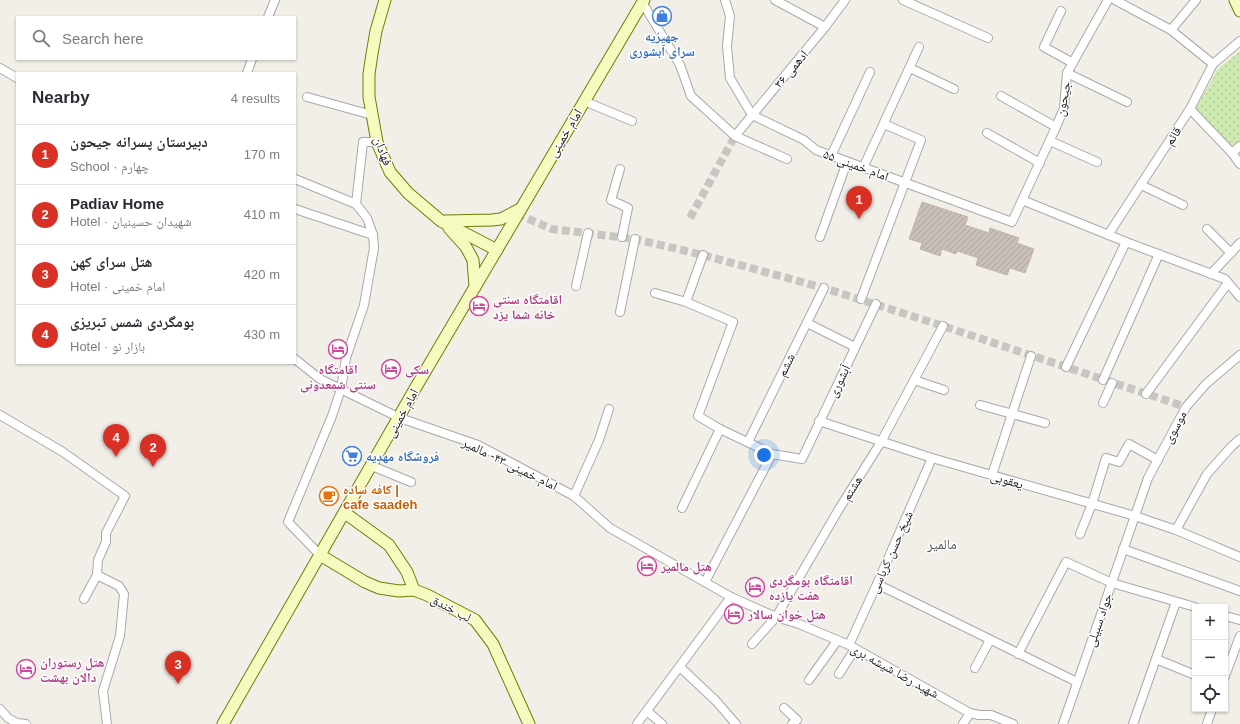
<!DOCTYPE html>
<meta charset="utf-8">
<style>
:root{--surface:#fff;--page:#f7f7f7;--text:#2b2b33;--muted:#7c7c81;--line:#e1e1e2;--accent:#d93025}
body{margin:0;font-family:Arial,"Noto Naskh Arabic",sans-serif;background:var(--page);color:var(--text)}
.controls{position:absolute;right:12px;bottom:12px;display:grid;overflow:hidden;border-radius:0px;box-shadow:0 1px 3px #0004}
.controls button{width:36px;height:36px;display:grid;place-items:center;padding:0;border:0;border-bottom:1px solid var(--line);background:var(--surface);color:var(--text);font:20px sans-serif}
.you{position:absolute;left:764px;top:455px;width:14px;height:14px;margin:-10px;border:3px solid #fff;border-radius:50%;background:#1a73e8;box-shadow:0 0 0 6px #1a73e833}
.badge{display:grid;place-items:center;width:26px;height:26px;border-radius:50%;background:var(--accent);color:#fff;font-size:13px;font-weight:700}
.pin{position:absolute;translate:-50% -33px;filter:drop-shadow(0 1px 2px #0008)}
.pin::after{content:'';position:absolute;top:21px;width:14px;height:12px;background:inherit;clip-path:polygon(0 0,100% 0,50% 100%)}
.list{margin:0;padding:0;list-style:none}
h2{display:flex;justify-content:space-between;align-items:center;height:52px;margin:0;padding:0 16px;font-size:17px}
h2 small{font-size:13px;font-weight:400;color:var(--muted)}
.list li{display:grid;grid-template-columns:26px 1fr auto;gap:12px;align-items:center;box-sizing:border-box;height:60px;padding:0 16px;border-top:1px solid var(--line)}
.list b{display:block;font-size:15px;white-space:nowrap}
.list p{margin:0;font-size:13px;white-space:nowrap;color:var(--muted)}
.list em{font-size:13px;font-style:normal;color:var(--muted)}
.icon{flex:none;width:22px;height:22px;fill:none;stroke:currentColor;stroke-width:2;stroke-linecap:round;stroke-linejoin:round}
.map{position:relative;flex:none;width:1240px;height:724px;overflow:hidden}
.search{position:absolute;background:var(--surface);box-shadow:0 1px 3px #0004;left:16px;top:16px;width:280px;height:44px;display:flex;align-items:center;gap:10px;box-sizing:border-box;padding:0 14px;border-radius:0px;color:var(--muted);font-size:15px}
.panel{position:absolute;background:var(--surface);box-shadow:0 1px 3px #0004;left:16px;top:72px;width:280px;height:292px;border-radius:0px}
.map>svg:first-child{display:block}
.grass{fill:url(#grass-dots)}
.building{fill:url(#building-hatch);stroke:#c4b6ab}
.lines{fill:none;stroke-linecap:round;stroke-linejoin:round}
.street-tunnel{stroke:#c8c6c1;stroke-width:8;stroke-dasharray:8 4;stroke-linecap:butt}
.street-casing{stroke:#a9a9a9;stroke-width:10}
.secondary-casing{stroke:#707d05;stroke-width:13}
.street{stroke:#fff;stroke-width:8}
.secondary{stroke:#f7fabf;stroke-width:11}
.labels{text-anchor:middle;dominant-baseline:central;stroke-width:3;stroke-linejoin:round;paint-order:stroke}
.shop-label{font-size:13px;font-weight:bold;fill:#366cbe;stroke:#fff}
.street-label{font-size:13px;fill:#222;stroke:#fff}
.hotel-label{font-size:13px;font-weight:bold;fill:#b23c85;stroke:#fff;text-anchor:start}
.food-label{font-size:13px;font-weight:bold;fill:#c56008;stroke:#fff;text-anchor:start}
.neighbourhood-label{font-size:14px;fill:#555;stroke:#fff}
</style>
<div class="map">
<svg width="1240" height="724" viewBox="0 0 1240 724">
<defs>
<pattern id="grass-dots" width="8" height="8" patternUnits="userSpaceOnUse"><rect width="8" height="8" fill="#cdebb0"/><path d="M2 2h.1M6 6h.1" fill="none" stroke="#b0c997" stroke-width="1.8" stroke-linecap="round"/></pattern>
<pattern id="building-hatch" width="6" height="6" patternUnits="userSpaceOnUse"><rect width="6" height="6" fill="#c7bfb8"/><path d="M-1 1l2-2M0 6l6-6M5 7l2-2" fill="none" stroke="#aba49e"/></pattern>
</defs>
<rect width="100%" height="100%" fill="#f2efe9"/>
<path class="grass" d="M1240 51V145L1235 149 1196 108 1218 69Z"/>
<path class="building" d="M922 202 968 217 965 225 989 233 990 228 1019 238 1017 243 1034 249 1025 273 1010 268 1007 275 976 265 978 258 957 251 956 254 942 249 940 256 920 249 922 243 909 239Z"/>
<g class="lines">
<g class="street-tunnel">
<path d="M517 214 552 229 635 239 703 255 824 288 943 326 1186 407"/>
<path d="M690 218 735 136"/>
</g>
<g class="street-casing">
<g id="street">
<path d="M725 0 730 16 727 46 730 78 752 115 804 140 816 150 1012 222 1056 127 1064 108 1067 73 1108 0"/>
<path d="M775 0 825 27"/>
<path d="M903 0 988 38"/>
<path d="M1115 0 1171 30 1213 64"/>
<path d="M642 2 680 65 691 96 735 136 787 159"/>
<path d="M1061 11 1044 47 1073 63"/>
<path d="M268 17 275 0"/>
<path d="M1171 30 1196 0"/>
<path d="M0 68 17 78"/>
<path d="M910 68 954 89"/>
<path d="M247 73 252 59"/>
<path d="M1067 73 1127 102"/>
<path d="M1001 96 1056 127"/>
<path d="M307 97 372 115"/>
<path d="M584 101 632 121"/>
<path d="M1190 109 1232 153 1240 164"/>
<path d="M987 133 1040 163"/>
<path d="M735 136 825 27 845 0"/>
<path d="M1050 141 1097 162"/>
<path d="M1232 153 1240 146"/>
<path d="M831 156 870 72"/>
<path d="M863 168 919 47"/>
<path d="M620 169 611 200 628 208 622 237"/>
<path d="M295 179 356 204"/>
<path d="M1141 185 1183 205"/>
<path d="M1022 200 1126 242 1225 279 1240 297"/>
<path d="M295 209 373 235"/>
<path d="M1207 229 1231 253"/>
<path d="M1108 235 1190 109 1213 64 1240 41"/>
<path d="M820 237 847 162"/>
<path d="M1211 274 1240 243"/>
<path d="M576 286 588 233"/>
<path d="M655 293 686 302 733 322 698 416 720 429 772 454 802 459 876 304"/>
<path d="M861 299 921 140 884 124"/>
<path d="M686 302 703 255"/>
<path d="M620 312 635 239"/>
<path d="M807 323 855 347"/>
<path d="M295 359 320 379 400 418 478 445 574 496 610 528 731 597 776 617 799 624 849 645 970 713 979 715H991L1013 724"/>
<path d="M1066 367 1126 242"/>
<path d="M914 380 944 390"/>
<path d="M1103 380 1159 254"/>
<path d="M1146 394 1228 283"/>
<path d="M1103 403 1112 383"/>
<path d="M980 405 1045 423"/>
<path d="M0 415 63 452 125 496 106 533V542L98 560 97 575 119 586 124 594 120 636 103 691 107 724"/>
<path d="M819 421 932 458 1135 516 1176 530 1240 557"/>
<path d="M748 442 824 288"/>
<path d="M372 466 411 482"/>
<path d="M992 475 1031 356"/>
<path d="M574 496 599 440 609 409"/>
<path d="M682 508 720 429"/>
<path d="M1176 530 1207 474 1231 447 1240 439"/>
<path d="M1080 534 1092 504 1106 458 1119 462 1129 444 1158 460"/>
<path d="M1123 549 1240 591"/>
<path d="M320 555 288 522 332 416 341 389 346 358 364 305 374 248 373 235 367 218 356 204 363 142H377"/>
<path d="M705 582 772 454"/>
<path d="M877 584 1077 682"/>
<path d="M84 599 97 575"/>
<path d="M1225 616 1240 620"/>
<path d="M752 644 776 617 839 509 881 442 943 326"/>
<path d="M849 645 877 584 932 458"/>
<path d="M1018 654 1066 562 1112 583 1195 607"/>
<path d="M1156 659 1195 675"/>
<path d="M680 667 716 701 736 724"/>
<path d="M975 668 990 640"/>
<path d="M839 674 855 649"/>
<path d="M1225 676 1240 636"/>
<path d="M809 680 837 641"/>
<path d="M784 708 797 720 792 724"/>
<path d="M0 709 8 718 17 723 26 724"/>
<path d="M647 711 662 724"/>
<path d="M637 724 731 597"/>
<path d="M963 724 970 713"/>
<path d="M1063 724 1148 478 1186 407 1206 384 1240 355"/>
<path d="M1133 724 1176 602"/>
<path d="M1207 724 1212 709"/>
</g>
</g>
<g class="secondary-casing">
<g id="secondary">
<path d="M385 0 376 31 372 54 369 74V97L377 142 390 172 408 193 441 221 497 250"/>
<path d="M1235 0 1240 11"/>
<path d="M445 221 492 220 501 219 520 209"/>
<path d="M449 228 466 247 473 260 475 287"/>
<path d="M345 513 389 545 407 572 414 590"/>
<path d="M320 555 365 582 379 588 399 591 414 590 427 595 475 620 493 644 529 724"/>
<path d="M223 724 416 387 644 0"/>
</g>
</g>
<use href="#street" class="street"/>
<use href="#secondary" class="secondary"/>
</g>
<defs>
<g id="shop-ring" transform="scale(1)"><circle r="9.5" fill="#fff" stroke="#3f7fe0" stroke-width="1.5"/><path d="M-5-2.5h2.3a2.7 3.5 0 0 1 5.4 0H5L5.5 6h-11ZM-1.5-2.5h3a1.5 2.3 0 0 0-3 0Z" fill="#3f7fe0"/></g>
<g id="hotel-ring" transform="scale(1)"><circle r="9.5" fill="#fff" stroke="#d1479c" stroke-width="1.5"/><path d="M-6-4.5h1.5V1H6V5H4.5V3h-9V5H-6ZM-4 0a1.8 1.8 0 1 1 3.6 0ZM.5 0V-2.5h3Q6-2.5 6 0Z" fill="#d1479c"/></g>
<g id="supermarket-ring" transform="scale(1)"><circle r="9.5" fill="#fff" stroke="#3f7fe0" stroke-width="1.5"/><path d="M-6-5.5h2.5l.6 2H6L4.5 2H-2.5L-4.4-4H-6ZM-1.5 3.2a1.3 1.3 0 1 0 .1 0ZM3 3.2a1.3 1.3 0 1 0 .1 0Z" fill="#3f7fe0"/></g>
<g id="cafe-ring" transform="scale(1)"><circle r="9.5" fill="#fff" stroke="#e8710a" stroke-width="1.5"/><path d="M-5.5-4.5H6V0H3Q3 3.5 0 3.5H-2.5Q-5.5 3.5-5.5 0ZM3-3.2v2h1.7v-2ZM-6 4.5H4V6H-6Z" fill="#e8710a"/></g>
</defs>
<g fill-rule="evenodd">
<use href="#shop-ring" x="662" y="16"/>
<use href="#hotel-ring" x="479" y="306"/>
<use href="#hotel-ring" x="338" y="349"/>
<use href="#hotel-ring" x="391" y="369"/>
<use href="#supermarket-ring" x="352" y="456"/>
<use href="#cafe-ring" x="329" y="496"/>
<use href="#hotel-ring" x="647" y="566"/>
<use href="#hotel-ring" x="755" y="587"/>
<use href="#hotel-ring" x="734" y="614"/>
<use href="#hotel-ring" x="26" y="669"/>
</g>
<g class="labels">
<g class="shop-label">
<text x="662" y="36">جهیزیه<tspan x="662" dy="15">سرای آبشوری</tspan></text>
<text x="366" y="456" text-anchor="start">فروشگاه مهدیه</text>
</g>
<g class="street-label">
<text transform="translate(791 69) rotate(-50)">ادهمی ۳۶</text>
<text transform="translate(1063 99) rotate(-79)">جیحون</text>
<text transform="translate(565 133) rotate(-59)">امام خمینی</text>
<text transform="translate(1173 136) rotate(-57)">قائم</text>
<text transform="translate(383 151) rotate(69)">فهادان</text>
<text transform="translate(856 165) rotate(20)">امام خمینی ۵۵</text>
<text transform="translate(786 365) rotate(-64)">ششم</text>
<text transform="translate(839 381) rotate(-64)">آبشوری</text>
<text transform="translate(402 413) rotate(-61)">امام خمینی</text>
<text transform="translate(1175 427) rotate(-62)">موسوی</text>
<text transform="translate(510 464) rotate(26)">امام خمینی ۴۳- مالمیر</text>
<text transform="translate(1007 480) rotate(16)">یعقوبی</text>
<text transform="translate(852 488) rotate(-58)">هشتم</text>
<text transform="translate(891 552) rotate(-66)">شیخ حسن کرباسی</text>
<text transform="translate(451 608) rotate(28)">لب خندق</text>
<text transform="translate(1099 620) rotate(-71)">جواد سبیلی</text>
<text transform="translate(895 671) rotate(29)">شهید رضا شیشه بری</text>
</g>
<g class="hotel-label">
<text x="493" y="299">اقامتگاه سنتی<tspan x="493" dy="15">خانه شما یزد</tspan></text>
<text x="338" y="369" text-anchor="middle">اقامتگاه<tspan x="338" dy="15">سنتی شمعدونی</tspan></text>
<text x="405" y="369">سکی</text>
<text x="661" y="566">هتل مالمير</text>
<text x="769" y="580">اقامتگاه بومگردی<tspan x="769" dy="15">هفت یازده</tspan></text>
<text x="748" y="614">هتل خوان سالار</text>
<text x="40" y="662">هتل رستوران<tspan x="40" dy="15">دالان بهشت</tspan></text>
</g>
<g class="food-label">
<text x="343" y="489">کافه ساده |<tspan x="343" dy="15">cafe saadeh</tspan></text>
</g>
<g class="neighbourhood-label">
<text x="942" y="544">مالمیر</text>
</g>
</g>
</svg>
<div class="controls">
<button>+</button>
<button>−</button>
<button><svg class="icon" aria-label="locate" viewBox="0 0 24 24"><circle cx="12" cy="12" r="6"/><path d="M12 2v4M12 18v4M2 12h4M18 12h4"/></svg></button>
</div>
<div class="you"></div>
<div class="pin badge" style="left:859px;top:219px">1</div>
<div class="pin badge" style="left:153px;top:467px">2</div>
<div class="pin badge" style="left:178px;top:684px">3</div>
<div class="pin badge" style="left:116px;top:457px">4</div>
<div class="search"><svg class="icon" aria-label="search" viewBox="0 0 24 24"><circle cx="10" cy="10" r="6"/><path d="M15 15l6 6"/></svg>Search here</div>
<section class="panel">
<h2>Nearby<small>4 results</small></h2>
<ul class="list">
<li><span class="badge">1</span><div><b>دبیرستان پسرانه جیحون</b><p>School · چهارم</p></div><em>170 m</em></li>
<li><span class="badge">2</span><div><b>Padiav Home</b><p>Hotel · شهیدان حسینیان</p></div><em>410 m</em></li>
<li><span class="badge">3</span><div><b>هتل سرای کهن</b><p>Hotel · امام خمینی</p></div><em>420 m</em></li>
<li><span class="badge">4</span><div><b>بومگردی شمس تبریزی</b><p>Hotel · بازار نو</p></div><em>430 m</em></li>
</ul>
</section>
</div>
